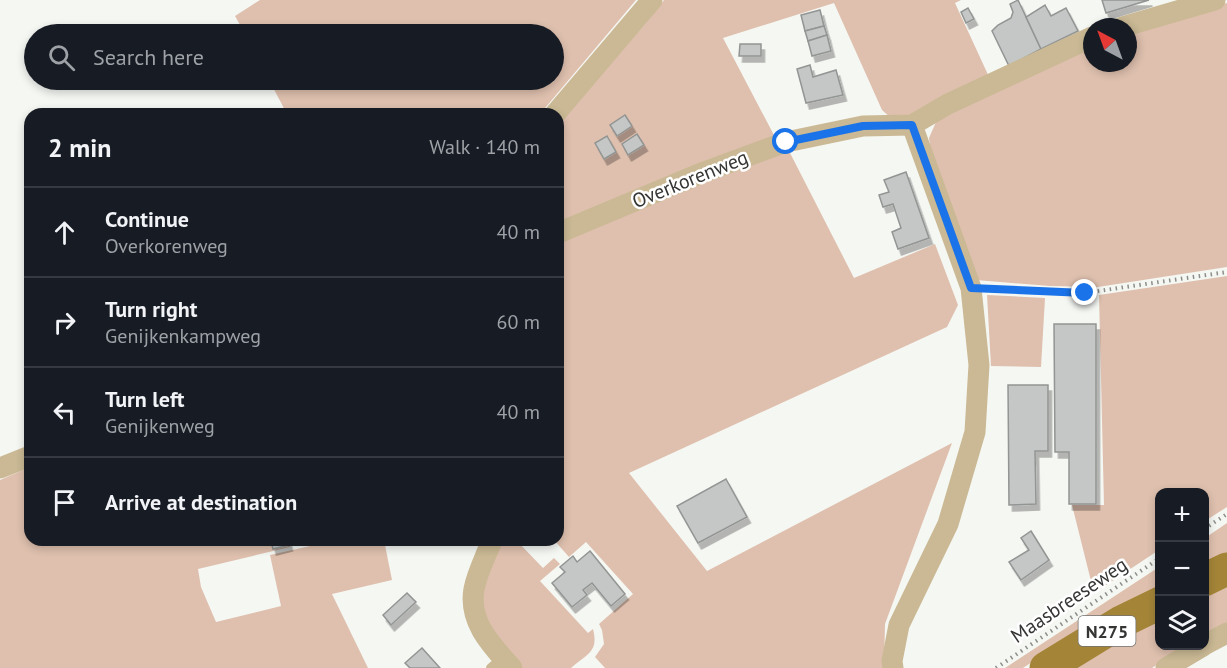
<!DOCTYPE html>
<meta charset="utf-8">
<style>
:root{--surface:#171b24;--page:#20242c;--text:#f1f3f6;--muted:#9ea1a6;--line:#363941}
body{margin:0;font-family:"PT Sans",sans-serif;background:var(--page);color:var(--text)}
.controls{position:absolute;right:18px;bottom:18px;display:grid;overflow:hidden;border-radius:12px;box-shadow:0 3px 9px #0003}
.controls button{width:54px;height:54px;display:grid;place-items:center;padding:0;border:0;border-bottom:2px solid var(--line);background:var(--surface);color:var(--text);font:30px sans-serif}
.compass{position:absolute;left:1083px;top:18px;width:54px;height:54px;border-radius:50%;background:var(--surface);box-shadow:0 3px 9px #0003;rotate:319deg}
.stop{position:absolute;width:18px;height:18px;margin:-14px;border:4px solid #1a73e8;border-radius:50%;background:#fff}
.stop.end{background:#1a73e8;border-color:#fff;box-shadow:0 2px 6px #0008}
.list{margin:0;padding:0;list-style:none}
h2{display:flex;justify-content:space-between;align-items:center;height:78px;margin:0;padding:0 24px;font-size:26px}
h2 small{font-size:20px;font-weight:400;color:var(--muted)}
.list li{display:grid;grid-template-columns:39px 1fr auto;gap:18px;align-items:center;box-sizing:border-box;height:90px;padding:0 24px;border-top:2px solid var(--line)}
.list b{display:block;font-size:22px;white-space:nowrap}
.list p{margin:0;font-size:20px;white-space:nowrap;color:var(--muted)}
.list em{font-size:20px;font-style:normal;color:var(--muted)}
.icon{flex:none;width:33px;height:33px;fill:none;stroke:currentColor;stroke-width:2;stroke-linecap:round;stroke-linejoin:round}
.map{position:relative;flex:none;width:1227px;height:668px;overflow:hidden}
.search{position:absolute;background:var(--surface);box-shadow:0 3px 9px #0003;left:24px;top:24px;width:540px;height:66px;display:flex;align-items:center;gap:15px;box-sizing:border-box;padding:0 21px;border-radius:33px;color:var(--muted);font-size:22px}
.panel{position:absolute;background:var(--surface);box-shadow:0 3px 9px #0003;left:24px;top:108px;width:540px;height:438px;border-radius:18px}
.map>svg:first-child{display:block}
.green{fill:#dfc0ae}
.building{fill:#c4c7c5;stroke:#929593;stroke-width:1.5;filter:url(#shadow)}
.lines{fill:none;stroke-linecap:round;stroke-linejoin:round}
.path{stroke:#8d8e8b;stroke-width:4;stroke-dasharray:1.5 4.5;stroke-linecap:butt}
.service{stroke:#cab994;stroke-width:10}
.minor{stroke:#cab994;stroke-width:21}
.primary{stroke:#a48538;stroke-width:33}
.route{stroke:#1a73e8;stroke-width:8}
.labels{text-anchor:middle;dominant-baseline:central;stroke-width:5;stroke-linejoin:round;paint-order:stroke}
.shield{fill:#fff;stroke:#727271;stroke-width:1.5}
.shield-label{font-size:18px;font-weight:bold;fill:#353534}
.street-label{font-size:20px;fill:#353534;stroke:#fff}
</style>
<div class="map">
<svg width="1227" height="668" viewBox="0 0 1227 668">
<defs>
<filter id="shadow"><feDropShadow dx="3.5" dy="6" stdDeviation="0" flood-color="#0004"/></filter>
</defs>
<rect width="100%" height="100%" fill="#f5f7f3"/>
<g class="green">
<path d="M260 0H636L540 114H287L269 80H554V34H245L235 16Z"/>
<path d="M664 0H961L955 3 990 79 909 117 892 119 882 110 834 3 723 38 776 139 558 226V124L645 24Z"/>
<path d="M1227 3V267L1098 287 1050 286 976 280 932 162 929 138 936 122 950 110 1092 43V63H1128V30Z"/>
<path d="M788 149 854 278 935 244 958 305 947 327 629 473 707 571 952 443 885 624 884 668H605L595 657 604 644 602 630 599 624 633 594 586 542 569 557 554 540H558V241Z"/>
<path d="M1227 276V507L1205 521 1204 492H1160L1159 550 1094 593 1072 505H1104L1099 295Z"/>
<path d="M987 295 1045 298 1041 367 991 366Z"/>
<path d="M30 467V540H288L290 547 198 569 201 587 216 622 281 606 270 555 337 540H384L392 580 332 594 368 668H0V480Z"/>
<path d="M1227 523V557L1205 567V538Z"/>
<path d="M501 540H516L543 568 554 558 560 564 540 581 588 633 593 629C599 652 587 654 571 668H519L485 624 481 597Z"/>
<path d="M1159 567V589L1068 638 1023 668H1005Z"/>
<path d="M1227 582V625L1205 636V592Z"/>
<path d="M1159 614 1160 646H1186L1152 668H1070Z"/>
</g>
<g class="building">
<path d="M1018 0 1041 49 1009 66 992 31 998 25 1011 18 1013 12 1010 4Z"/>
<path d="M1102 0H1149L1106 13Z"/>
<path d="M1045 5 1051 16 1066 8 1078 31 1041 49 1026 17Z"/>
<path d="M968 8 974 19 966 23 961 12Z"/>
<path d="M820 10 824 26 805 31 801 15Z"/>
<path d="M824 26 827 35 808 41 805 31Z"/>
<path d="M827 35 831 51 812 56 808 41Z"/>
<path d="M740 44H761V56H739Z"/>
<path d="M810 65 813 77 836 70 843 95 806 103 797 69Z"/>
<path d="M625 115 632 126 617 136 610 125Z"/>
<path d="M637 134 644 145 628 155 622 144Z"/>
<path d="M607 136 616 152 604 159 595 143Z"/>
<path d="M906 172 929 238 898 249 892 232 901 228 893 204 883 207 879 195 889 192 884 180Z"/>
<path d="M1054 324H1096V504H1069V452H1055Z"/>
<path d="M1008 385H1048V451H1035L1036 504 1009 505Z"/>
<path d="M726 479 747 517 698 543 677 506Z"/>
<path d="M1031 531 1049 560 1021 580 1009 562 1029 550 1021 538Z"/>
<path d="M275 540H288L289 545 273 549 271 541Z"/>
<path d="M590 551 625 594 611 606 592 583 583 590 587 595 572 607 552 583 565 572 560 567 573 556 577 562Z"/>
<path d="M407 593 416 602 391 625 383 615Z"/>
<path d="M422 648 440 668H410L405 663Z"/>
</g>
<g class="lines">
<g class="path">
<path d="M990 289 1085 293 1227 272"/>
<path d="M1204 529 1227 514"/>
<path d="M996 668 1160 558"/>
</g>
<path class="service" d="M491 668 503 658"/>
<g class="minor">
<path d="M1122 27 1215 0"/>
<path d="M555 114 652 0"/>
<path d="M558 233 704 172 786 142 863 126 912 125 948 104 1092 37"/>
<path d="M0 468 30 456"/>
<path d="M492 540C486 556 477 573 474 589 468 622 492 646 512 668"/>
<path d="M1204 645 1227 633"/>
<path d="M893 668 892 661 899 625 948 524 975 432 979 365 971 288 912 125"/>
<path d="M1166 668 1203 646"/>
</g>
<g class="primary">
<path d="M1204 580 1227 569"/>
<path d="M1046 668 1121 622 1160 603"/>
</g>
</g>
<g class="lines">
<path class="route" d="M786 142 863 126 912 125 971 288 1085 293"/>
</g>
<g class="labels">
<rect class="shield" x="1078.5" y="616" width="57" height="30" rx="4.5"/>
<g class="shield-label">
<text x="1107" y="631">N275</text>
</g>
<g class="street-label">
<text transform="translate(690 179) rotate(-22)">Overkorenweg</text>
<text transform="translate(1069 600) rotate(-34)">Maasbreeseweg</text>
</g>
</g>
</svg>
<div class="controls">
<button>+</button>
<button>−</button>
<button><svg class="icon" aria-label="layers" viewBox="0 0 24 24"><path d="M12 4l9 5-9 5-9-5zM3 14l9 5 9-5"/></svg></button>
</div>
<svg class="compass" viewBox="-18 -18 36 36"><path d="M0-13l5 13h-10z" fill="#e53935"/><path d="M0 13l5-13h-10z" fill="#9ea1a6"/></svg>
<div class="stop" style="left:786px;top:142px"></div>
<div class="stop end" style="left:1085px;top:293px"></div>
<div class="search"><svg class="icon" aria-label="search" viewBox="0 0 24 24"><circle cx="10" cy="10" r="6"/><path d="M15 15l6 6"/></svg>Search here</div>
<section class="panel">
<h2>2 min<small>Walk · 140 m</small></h2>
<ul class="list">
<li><svg class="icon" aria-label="ahead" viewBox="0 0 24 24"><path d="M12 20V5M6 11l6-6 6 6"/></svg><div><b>Continue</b><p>Overkorenweg</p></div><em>40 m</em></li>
<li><svg class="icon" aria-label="right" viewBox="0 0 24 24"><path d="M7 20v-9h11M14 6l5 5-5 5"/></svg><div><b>Turn right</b><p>Genijkenkampweg</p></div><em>60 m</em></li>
<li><svg class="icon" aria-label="left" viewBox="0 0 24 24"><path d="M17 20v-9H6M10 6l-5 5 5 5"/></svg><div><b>Turn left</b><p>Genijkenweg</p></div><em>40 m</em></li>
<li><svg class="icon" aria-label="arrive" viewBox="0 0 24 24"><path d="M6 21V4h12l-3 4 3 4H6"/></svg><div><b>Arrive at destination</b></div></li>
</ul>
</section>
</div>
